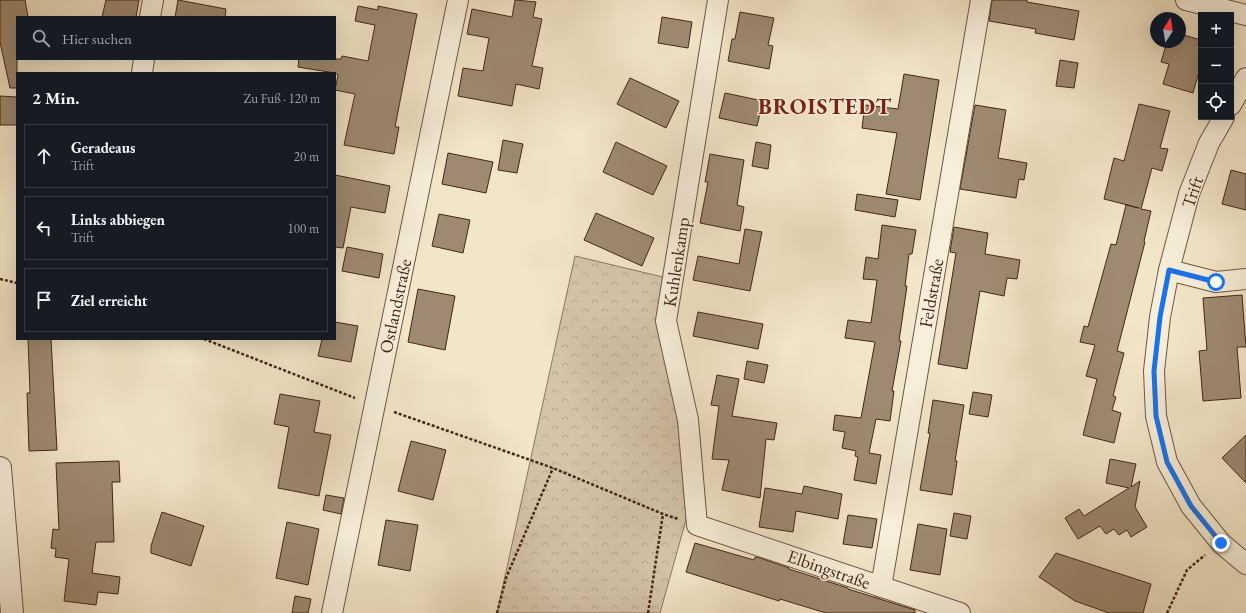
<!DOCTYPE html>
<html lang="de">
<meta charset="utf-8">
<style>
:root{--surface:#171b24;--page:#242831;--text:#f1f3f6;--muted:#9ea1a6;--line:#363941}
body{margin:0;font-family:"EB Garamond",serif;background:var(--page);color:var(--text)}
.controls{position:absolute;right:12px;top:12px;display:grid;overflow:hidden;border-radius:0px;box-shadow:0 4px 16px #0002}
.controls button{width:36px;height:36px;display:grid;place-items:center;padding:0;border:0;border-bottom:1px solid var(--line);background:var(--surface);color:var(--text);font:20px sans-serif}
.compass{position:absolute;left:1150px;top:12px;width:36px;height:36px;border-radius:50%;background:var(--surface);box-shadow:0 4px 16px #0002;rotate:12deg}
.stop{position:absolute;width:12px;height:12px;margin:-9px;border:3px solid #1a73e8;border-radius:50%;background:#fff}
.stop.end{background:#1a73e8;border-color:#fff;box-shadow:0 1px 4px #0008}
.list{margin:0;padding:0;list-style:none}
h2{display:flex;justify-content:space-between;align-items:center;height:52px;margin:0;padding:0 16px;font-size:17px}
h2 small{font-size:13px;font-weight:400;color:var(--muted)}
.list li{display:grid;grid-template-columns:26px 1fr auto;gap:12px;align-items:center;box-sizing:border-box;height:64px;margin:0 8px 8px;padding:0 8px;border:1px solid var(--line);border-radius:0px}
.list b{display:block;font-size:15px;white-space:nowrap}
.list p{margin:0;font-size:13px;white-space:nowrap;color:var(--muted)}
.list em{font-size:13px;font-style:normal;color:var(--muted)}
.icon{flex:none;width:22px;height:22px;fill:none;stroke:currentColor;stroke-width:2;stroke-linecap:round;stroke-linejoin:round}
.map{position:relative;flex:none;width:1246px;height:613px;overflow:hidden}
.search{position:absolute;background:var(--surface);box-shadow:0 4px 16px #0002;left:16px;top:16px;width:320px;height:44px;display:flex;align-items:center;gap:10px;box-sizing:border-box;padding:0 14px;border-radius:0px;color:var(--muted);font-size:15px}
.panel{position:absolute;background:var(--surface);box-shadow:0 4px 16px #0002;left:16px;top:72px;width:320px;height:268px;border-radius:0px}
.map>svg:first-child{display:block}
.park{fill:url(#park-crowns);stroke:#8c7660}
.building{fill:#9e8a73;stroke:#432617}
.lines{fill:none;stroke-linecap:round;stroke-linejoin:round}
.minor-casing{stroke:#6f5643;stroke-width:22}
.tertiary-casing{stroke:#6f5643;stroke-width:24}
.path{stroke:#432617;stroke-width:2.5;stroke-dasharray:3 2;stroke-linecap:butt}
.minor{stroke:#f7efdb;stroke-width:20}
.tertiary{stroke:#f7efdb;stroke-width:22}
.route{stroke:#1a73e8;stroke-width:5}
.labels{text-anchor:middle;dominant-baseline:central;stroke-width:3;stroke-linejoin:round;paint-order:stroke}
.street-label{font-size:18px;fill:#432617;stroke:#f7efdb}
.district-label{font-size:22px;font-weight:bold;letter-spacing:1px;fill:#7a1f14;stroke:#f7efdb}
</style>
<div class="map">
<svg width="1246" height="613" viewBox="0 0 1246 613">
<defs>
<pattern id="park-crowns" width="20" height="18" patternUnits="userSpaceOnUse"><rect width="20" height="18" fill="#d4c5aa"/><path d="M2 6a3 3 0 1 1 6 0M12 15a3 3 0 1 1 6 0" fill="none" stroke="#b7a992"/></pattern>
</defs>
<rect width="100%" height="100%" fill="#f2e6c8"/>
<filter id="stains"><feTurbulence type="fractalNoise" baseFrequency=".005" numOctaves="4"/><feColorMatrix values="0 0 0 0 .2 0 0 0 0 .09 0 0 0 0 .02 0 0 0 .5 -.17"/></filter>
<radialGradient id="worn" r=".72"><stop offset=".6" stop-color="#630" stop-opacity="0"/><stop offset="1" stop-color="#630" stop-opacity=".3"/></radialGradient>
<path class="park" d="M575 256 667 278 677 404 689 509 660 613H497Z"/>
<g class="building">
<path d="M0 0H25L28 17H17V88H10L0 42Z"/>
<path d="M106 0H139L136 17H102Z"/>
<path d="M178 0 226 9 225 17H175Z"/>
<path d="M515 0 536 2 533 17 542 19 532 66 543 68 539 89 516 84 512 106 458 96 463 68 483 71 489 38 467 34 472 9 512 17Z"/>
<path d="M992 0H1027V2L1079 11 1074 40 1035 33 1036 29 989 21Z"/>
<path d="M358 6 378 10V6L417 14 395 127H399L394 154 344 145 355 94 335 90 338 75 335 73 298 67 299 59H341L342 56 368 61 375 25 355 21Z"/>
<path d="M740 12 774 18 768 45 773 46 769 69 728 61 732 39H735Z"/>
<path d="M662 17 692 22 688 48 658 43Z"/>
<path d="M1180 34 1201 40V65L1193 93 1163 84 1169 64 1161 62 1167 42H1180Z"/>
<path d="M1060 60 1078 63 1074 88 1056 86Z"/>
<path d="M904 74 939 80 920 200 886 194 897 133 862 128 865 105 898 109Z"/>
<path d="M630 78 679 101 666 128 617 104Z"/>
<path d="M725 93 763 101 757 126 719 118Z"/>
<path d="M0 96 17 97V125H0Z"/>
<path d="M1139 104 1170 111 1160 148 1168 149 1162 171 1152 168 1141 209 1151 211 1144 241 1145 242 1117 351 1124 353 1113 396 1116 397 1112 410 1121 413 1114 443 1083 435 1097 379 1086 376 1095 345 1080 342 1084 326 1088 327 1111 244 1116 245 1126 205 1139 208 1104 199 1114 158 1124 161Z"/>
<path d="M975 105 1006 110 998 158 1027 163 1024 180 1019 179 1016 198 960 189Z"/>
<path d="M503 140 523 144 517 173 498 170Z"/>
<path d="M616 142 667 166 653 195 603 172Z"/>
<path d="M756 142 771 145 768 169 752 166Z"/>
<path d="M448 153 493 162 486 193 442 184Z"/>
<path d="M710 154 744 160 737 205 744 207 740 231 700 223 708 182H705Z"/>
<path d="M1231 170 1246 174V210L1222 204Z"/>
<path d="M335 175 390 186 385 213 351 207 343 248 335 247Z"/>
<path d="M857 194 898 200 895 217 855 210Z"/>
<path d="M596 213 654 238 642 266 584 240Z"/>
<path d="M439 214 470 220 463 253 432 246Z"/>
<path d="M882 225 916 230 912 254H909L905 286H907L899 341H901L892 391H894L890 421 876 419 869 453 881 455 876 484 854 480 858 457 855 456 856 451 842 448 845 432 833 430 835 415 861 418 875 342 845 338 848 320 871 323 877 280 863 279 866 257 878 259Z"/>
<path d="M954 227 988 233 985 254 1020 260 1017 279 1007 278 1004 296 980 291 967 369 938 364 956 253 950 252Z"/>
<path d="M745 229 762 232 750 291 693 280 698 256 739 264Z"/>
<path d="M347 247 383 254 379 278 342 271Z"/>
<path d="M418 289 455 296 445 350 408 342Z"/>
<path d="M1242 295 1246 347H1237L1241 398 1203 401 1199 351 1207 350 1203 298Z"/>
<path d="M698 312 763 324 758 349 693 336Z"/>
<path d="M335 322 358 326 351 362 318 356 322 339H335Z"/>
<path d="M28 339H51L57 450 29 451 27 393H30Z"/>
<path d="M747 361 768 365 764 383 744 379Z"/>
<path d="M717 375 739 379 732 416 777 423 774 440 766 439 760 498 722 490 729 460 712 459 719 406 711 405Z"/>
<path d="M973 392 992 395 988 417 969 414Z"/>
<path d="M280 394 320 401 314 432 331 435 319 496 278 488 289 427 274 424Z"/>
<path d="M933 400 964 405 955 461H957L952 495 920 490 930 433H928Z"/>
<path d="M1246 435V483L1222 458Z"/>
<path d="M411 441 446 450 433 500 398 491Z"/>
<path d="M1110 459 1136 464 1131 487 1140 481 1135 507 1147 527 1131 537 1127 530 1119 535 1114 529 1106 534 1100 526 1078 539 1065 518 1079 509 1084 516 1129 488 1106 483Z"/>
<path d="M119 461 120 482H112L114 542H96L92 573 120 577 118 594 98 592 96 605 64 601 69 559 55 557 56 549 51 548 53 529 59 530 56 463Z"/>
<path d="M804 486 842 494 838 519 796 511 793 532 759 527 765 488 802 494Z"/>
<path d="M326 495 344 498 341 514 323 510Z"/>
<path d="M162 512 204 526 191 566 151 553V546Z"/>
<path d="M954 513 971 516 967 539 950 536Z"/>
<path d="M848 515 877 519 872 548 843 544Z"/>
<path d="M386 520 418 525 410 571 378 565Z"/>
<path d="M287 522 319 529 308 585 276 578Z"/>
<path d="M918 524 947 529 940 575 910 570Z"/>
<path d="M695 543 754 560 755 557 760 558 789 568V569L848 588V589L915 610V613H826L780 599 779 601 686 572Z"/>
<path d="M1056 553 1151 584 1143 613H1109L1075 601 1039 577Z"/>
<path d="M295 596 311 599 308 613H292Z"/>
</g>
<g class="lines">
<g class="minor-casing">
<g id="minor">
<path d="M718 0 666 321 688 420 697 525 960 613"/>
<path d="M1186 0 1246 15"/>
<path d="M150 17 153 0"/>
<path d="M142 73 144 59"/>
<path d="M1231 105 1246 78"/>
<path d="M1224 117 1209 143 1189 194 1169 270 1160 317 1154 371 1156 416 1167 462 1191 506 1221 543 1246 564"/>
<path d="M1169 270 1216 282 1246 279"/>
<path d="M881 587 981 0"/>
<path d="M332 613 458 0"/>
</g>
</g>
<g class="tertiary-casing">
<path id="tertiary" d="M0 468 12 613"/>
</g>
<g class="path">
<path d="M0 279 17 283"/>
<path d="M204 339 355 398"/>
<path d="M394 412 553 468 663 514 678 519"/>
<path d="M497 613 506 578 553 468"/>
<path d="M648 613 663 514"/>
<path d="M1167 613 1187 570 1205 555"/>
</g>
<use href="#minor" class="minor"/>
<use href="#tertiary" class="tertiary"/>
</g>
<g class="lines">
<path class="route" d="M1216 282 1169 270 1160 317 1154 371 1156 416 1167 462 1191 506 1221 543"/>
</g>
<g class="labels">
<g class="street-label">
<text transform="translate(1192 192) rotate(-71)">Trift</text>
<text transform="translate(676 262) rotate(-81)">Kuhlenkamp</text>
<text transform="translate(931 293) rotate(-80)">Feldstraße</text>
<text transform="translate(395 306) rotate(-78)">Ostlandstraße</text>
<text transform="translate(829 569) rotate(19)">Elbingstraße</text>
</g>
<g class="district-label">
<text x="825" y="106">BROISTEDT</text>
</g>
</g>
<rect width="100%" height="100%" filter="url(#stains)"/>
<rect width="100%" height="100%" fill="url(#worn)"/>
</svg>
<div class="controls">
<button>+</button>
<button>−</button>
<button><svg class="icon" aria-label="locate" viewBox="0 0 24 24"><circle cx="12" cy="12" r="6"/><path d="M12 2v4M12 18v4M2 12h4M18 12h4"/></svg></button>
</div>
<svg class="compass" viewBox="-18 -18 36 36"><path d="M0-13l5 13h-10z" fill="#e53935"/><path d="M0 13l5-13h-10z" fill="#9ea1a6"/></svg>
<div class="stop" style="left:1216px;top:282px"></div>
<div class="stop end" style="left:1221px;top:543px"></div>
<div class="search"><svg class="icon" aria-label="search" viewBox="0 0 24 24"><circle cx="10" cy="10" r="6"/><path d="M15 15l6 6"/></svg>Hier suchen</div>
<section class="panel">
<h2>2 Min.<small>Zu Fuß · 120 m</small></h2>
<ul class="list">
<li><svg class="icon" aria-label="ahead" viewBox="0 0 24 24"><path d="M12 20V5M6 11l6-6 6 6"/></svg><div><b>Geradeaus</b><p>Trift</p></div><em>20 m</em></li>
<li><svg class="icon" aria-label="left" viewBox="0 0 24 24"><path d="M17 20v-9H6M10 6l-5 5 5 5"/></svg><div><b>Links abbiegen</b><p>Trift</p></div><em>100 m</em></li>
<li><svg class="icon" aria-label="arrive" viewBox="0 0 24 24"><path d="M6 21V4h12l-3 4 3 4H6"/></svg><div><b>Ziel erreicht</b></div></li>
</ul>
</section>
</div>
